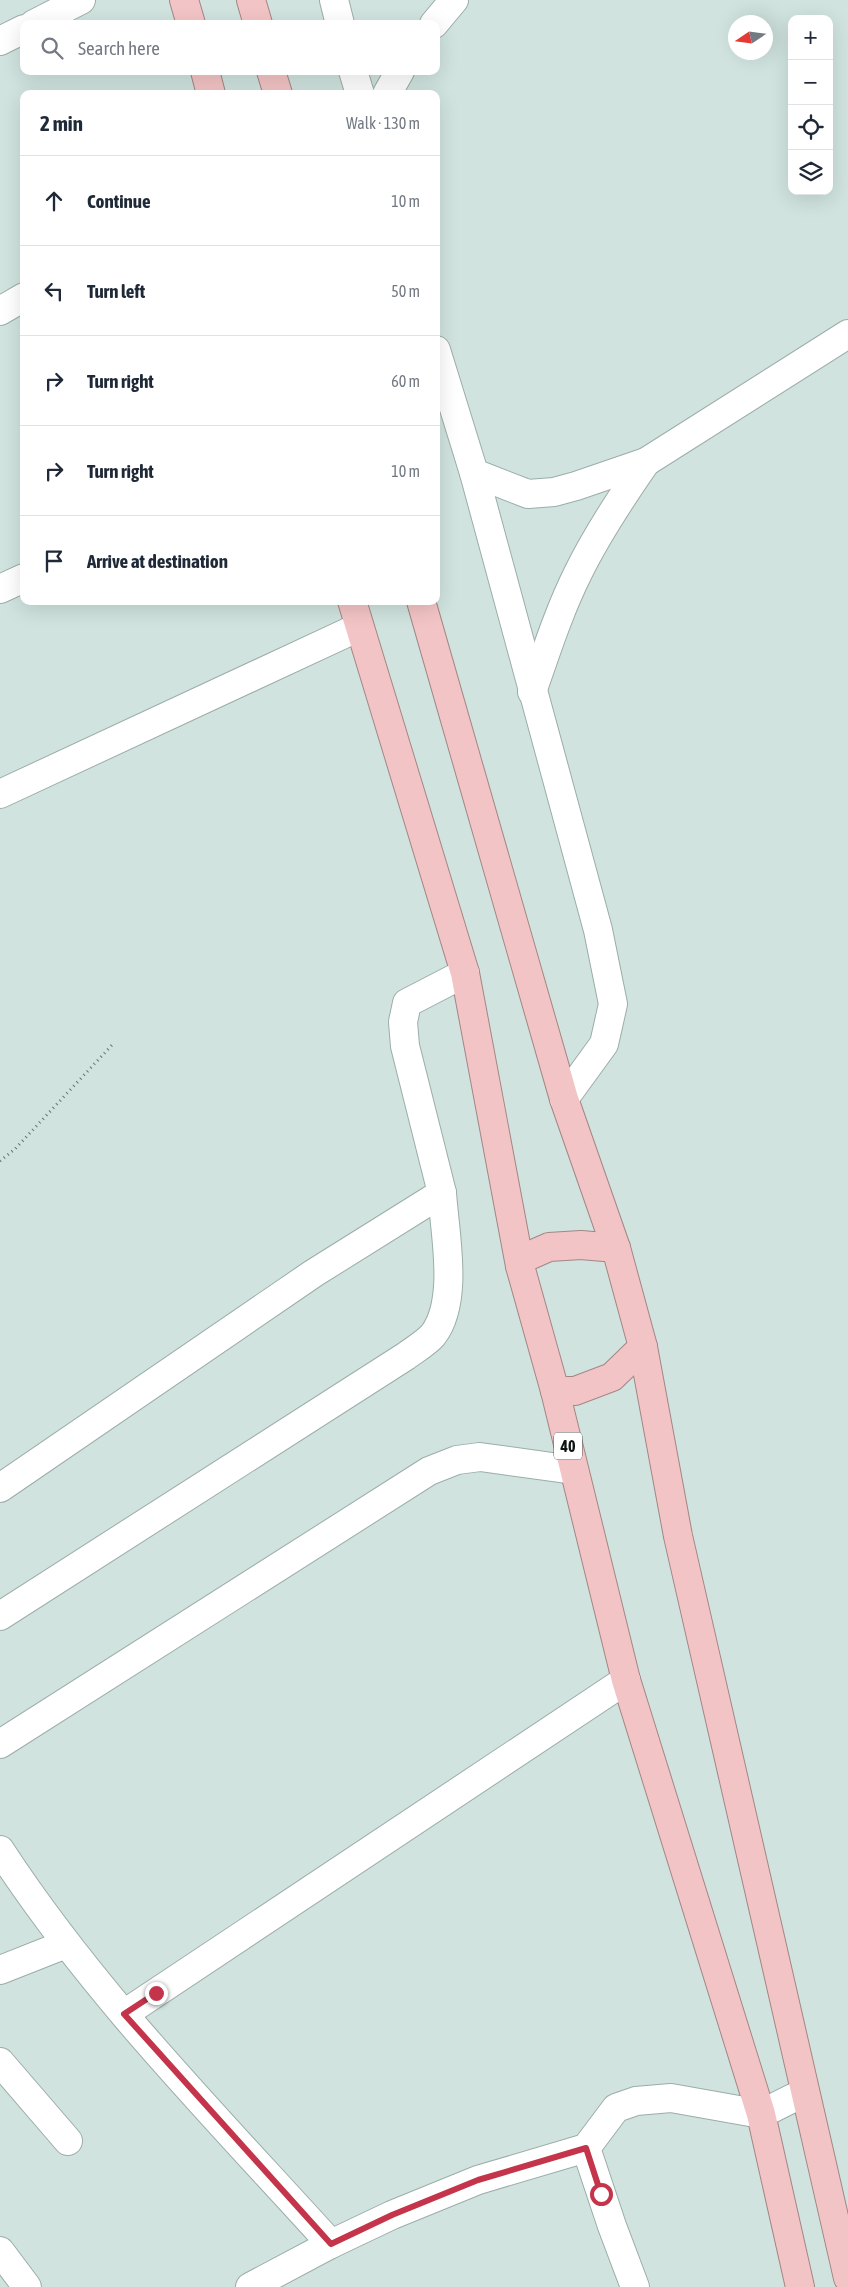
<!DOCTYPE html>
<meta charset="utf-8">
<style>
:root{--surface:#fff;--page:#f6f6f7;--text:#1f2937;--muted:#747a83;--line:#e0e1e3}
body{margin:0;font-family:"Asap Condensed",sans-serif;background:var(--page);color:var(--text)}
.controls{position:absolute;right:15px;top:15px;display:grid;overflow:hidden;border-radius:10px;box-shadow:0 5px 20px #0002}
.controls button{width:45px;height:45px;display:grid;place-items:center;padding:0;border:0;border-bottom:1px solid var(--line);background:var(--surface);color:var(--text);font:25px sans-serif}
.compass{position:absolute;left:728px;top:15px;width:45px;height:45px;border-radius:50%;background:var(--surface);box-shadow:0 5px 20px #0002;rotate:257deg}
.stop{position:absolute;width:15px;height:15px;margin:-11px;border:4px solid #c4344a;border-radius:50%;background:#fff}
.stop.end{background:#c4344a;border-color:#fff;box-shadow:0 1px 5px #0008}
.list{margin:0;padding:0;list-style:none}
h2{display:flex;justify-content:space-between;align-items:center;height:65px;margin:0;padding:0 20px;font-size:21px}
h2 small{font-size:16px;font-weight:400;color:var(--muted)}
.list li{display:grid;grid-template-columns:32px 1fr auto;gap:15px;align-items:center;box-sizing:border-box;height:90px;padding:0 20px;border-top:1px solid var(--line)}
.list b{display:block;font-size:19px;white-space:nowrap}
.list em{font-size:16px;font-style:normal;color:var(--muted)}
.icon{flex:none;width:28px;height:28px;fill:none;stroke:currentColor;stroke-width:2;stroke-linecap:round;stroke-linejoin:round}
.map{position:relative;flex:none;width:848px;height:2287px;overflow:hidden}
.search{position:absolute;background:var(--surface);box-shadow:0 5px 20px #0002;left:20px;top:20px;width:420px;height:55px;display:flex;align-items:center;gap:12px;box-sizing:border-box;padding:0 18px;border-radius:10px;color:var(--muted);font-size:19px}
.panel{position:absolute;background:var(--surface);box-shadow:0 5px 20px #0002;left:20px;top:90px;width:420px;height:515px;border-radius:10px}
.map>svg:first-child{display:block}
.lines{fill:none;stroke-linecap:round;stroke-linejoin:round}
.minor-casing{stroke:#9bada9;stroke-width:30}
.highway-casing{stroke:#a28686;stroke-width:30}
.path{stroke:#65726f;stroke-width:3;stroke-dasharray:1 4;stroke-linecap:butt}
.minor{stroke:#fff;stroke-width:28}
.highway{stroke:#f3c4c5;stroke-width:28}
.route{stroke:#c4344a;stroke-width:6}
.labels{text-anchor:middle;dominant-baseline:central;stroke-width:5;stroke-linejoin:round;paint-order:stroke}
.shield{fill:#fff;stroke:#565a59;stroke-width:1}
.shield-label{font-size:16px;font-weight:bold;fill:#0d1412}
</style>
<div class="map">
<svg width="848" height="2287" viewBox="0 0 848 2287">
<rect width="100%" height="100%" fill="#d0e3df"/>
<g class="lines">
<g class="minor-casing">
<g id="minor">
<path d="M334 0 340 24"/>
<path d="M34 24 81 0"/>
<path d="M434 24 454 0"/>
<path d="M0 41 24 29"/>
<path d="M353 71 360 94"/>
<path d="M387 94 400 71"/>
<path d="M0 311 24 297"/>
<path d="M436 350 474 473 598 930 613 1004 604 1044 564 1099"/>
<path d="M474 473 528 494 554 492 576 486 646 462 848 334"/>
<path d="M0 589 24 578"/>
<path d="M532 692C546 652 559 611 578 573 597 534 621 498 646 462"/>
<path d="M0 794 359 627"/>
<path d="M0 1488 314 1273 442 1193 405 1046 403 1022 407 1003 465 973"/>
<path d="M0 1616 406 1356C414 1350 426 1343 433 1335 459 1301 445 1235 442 1193"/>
<path d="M0 1744 429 1471 457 1460 480 1457 574 1470"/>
<path d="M0 1850C94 1994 216 2117 331 2244"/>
<path d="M0 1970 66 1944"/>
<path d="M124 2014 626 1680"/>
<path d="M0 2062 68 2141"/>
<path d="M586 2148 612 2226 635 2287"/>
<path d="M0 2251 27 2287"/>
<path d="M250 2287 331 2244 392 2215 478 2180 586 2148 616 2108 636 2101 671 2098 761 2114 805 2092"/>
</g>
</g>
<g class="highway-casing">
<g id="highway">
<path d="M184 0 191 24"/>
<path d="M251 0 258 24"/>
<path d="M205 71 211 94"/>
<path d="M271 71 278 94"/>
<path d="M352 601 465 973 520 1266 555 1391 626 1680 761 2114 800 2287"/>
<path d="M421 601 564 1099 616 1248 643 1347 678 1536 848 2278"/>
<path d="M520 1266 524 1258 549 1247 581 1245 616 1248"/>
<path d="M555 1391H575L612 1377 643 1347"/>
</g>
</g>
<path class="path" d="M0 1161 15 1149 113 1044"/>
<use href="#minor" class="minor"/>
<use href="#highway" class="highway"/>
</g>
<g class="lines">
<path class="route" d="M156 1993 124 2014 331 2244 392 2215 478 2180 586 2148 601 2194"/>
</g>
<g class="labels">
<rect class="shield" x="554" y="1432.5" width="28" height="27" rx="4"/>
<g class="shield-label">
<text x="568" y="1446">40</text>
</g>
</g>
</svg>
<div class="controls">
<button>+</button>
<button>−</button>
<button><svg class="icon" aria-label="locate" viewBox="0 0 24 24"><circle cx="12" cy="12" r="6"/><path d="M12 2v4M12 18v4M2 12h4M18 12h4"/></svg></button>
<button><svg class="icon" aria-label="layers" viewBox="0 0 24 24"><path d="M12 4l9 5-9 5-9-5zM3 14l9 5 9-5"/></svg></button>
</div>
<svg class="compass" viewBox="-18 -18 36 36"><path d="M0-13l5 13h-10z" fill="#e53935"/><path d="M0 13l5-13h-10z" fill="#747a83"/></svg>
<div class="stop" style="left:601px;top:2194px"></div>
<div class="stop end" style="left:156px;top:1993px"></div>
<div class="search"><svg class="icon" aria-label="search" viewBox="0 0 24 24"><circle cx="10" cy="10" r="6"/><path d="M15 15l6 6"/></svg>Search here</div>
<section class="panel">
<h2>2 min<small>Walk · 130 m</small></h2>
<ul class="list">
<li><svg class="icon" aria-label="ahead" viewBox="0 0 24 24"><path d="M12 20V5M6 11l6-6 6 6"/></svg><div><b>Continue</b></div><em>10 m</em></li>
<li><svg class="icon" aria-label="left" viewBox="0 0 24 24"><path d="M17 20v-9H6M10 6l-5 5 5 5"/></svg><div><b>Turn left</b></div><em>50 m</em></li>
<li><svg class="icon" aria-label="right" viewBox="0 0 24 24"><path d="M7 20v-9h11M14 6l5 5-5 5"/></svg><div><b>Turn right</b></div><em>60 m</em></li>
<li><svg class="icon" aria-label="right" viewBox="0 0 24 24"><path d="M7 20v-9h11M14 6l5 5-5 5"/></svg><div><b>Turn right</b></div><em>10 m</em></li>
<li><svg class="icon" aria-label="arrive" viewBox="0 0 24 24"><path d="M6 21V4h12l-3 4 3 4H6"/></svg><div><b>Arrive at destination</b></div></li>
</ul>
</section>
</div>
